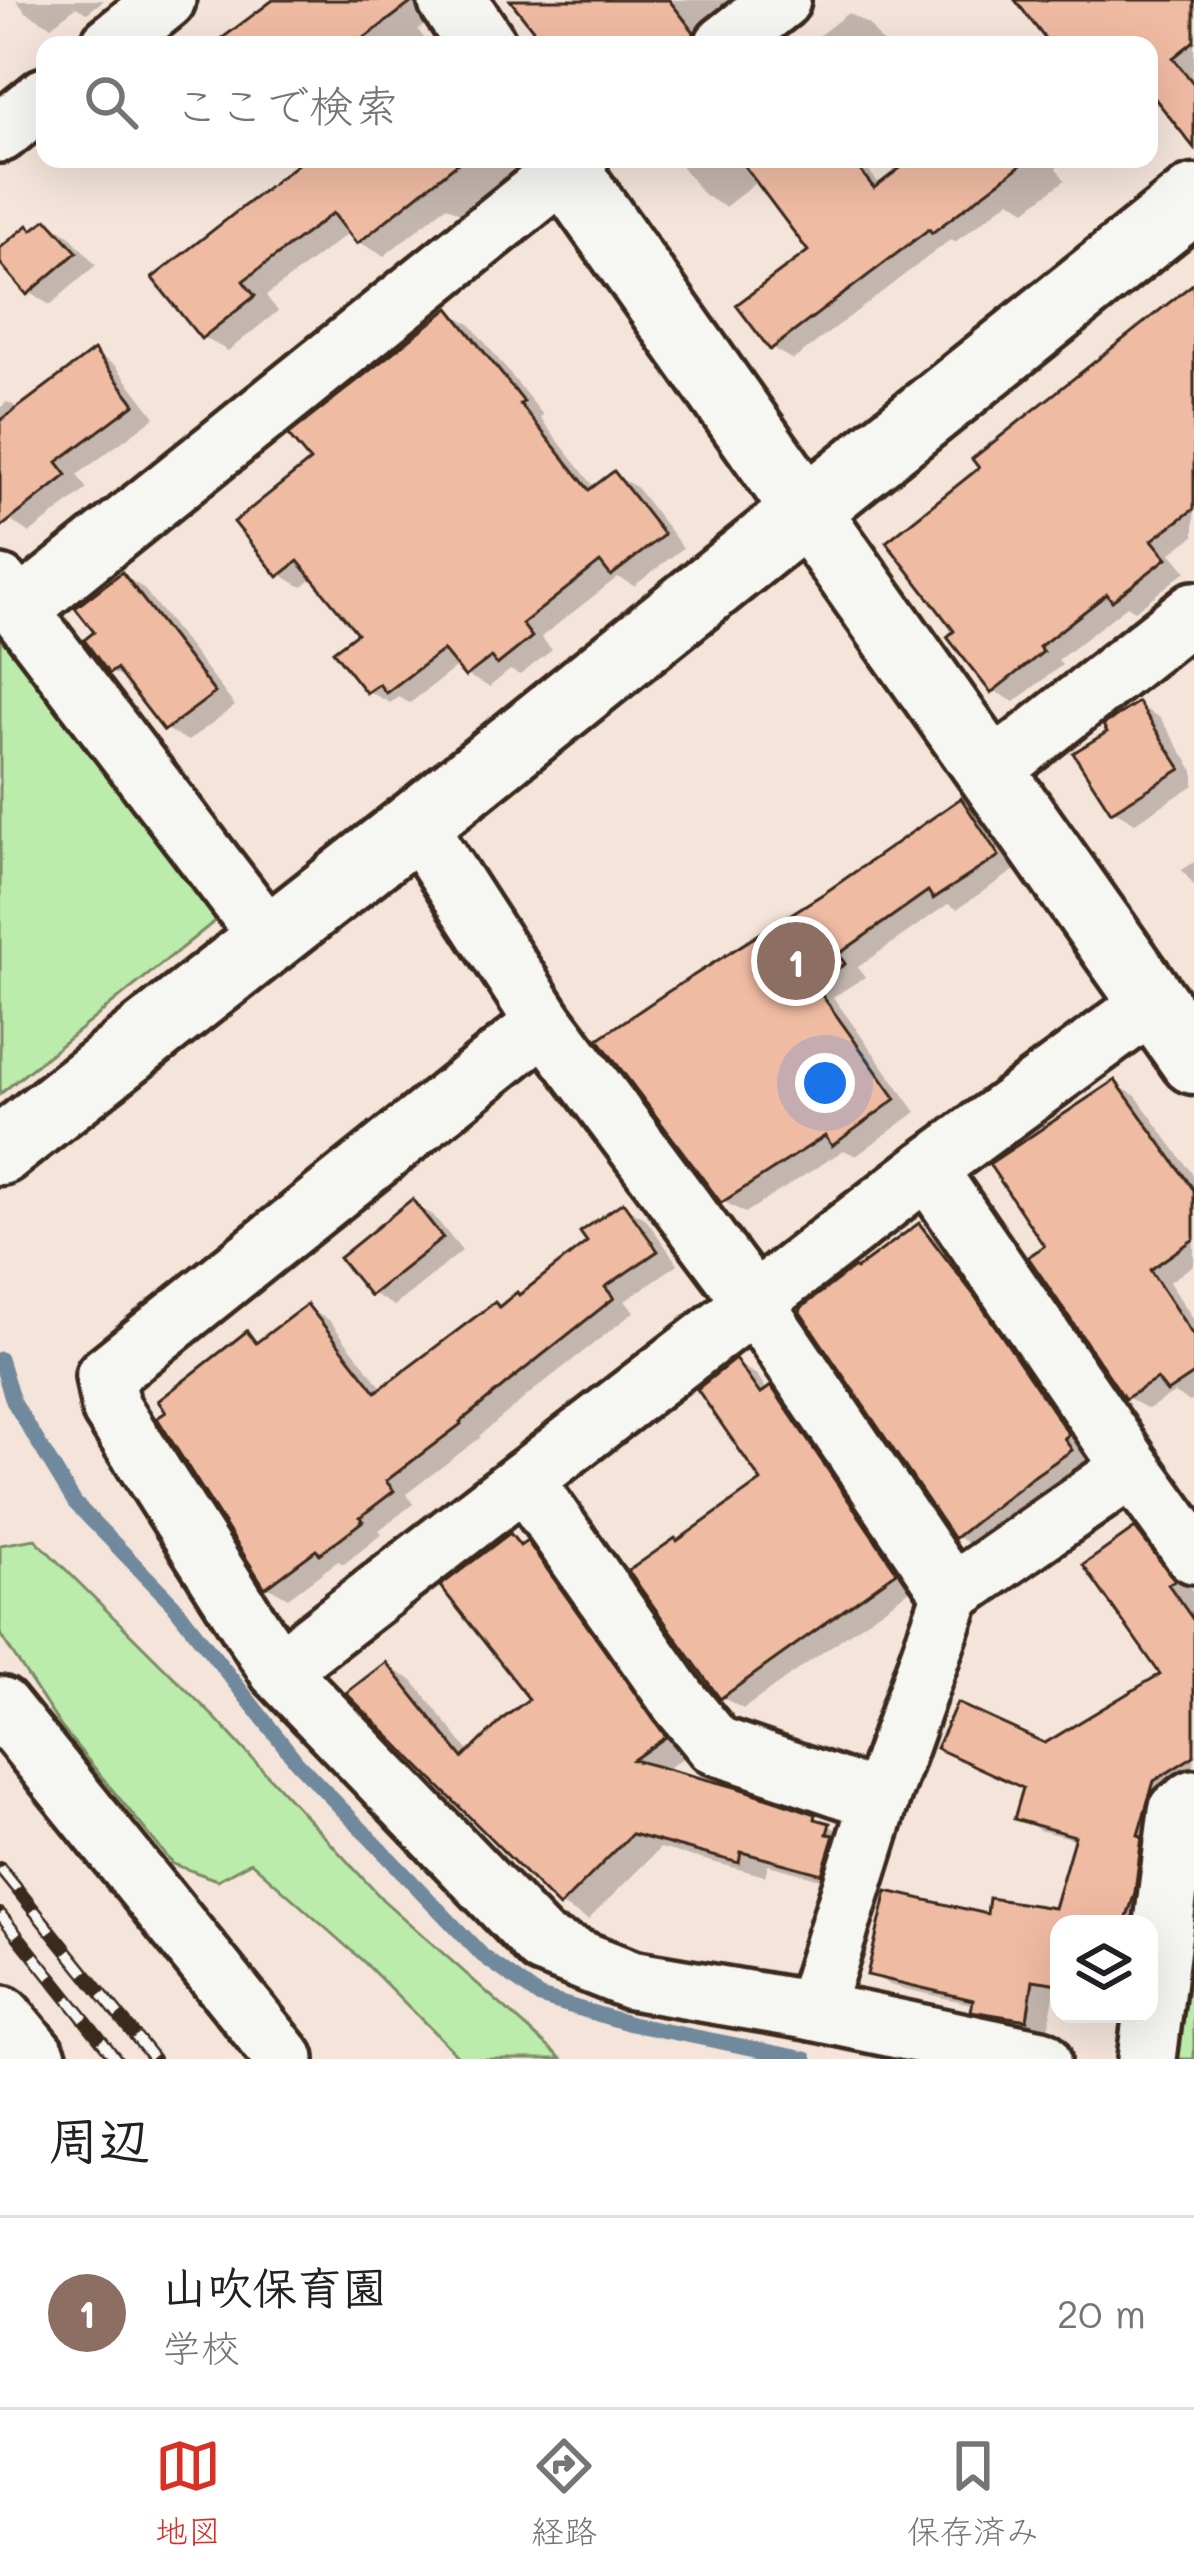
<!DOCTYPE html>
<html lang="ja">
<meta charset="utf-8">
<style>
:root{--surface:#fff;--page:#f2f2f2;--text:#202124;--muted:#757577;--line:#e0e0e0;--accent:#d93025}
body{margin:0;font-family:Mali,"Klee One",sans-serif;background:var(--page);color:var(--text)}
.controls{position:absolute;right:36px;bottom:36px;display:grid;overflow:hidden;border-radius:24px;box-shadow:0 12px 48px #0002}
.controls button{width:108px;height:108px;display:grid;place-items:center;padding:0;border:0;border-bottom:3px solid var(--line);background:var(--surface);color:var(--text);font:60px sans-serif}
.you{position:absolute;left:825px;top:1083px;width:42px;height:42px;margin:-30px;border:9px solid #fff;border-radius:50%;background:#1a73e8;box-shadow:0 0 0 18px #1a73e833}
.badge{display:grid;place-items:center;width:78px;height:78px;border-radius:50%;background:var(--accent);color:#fff;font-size:39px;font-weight:700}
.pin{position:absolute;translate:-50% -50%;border:6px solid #fff;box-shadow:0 3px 12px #0006}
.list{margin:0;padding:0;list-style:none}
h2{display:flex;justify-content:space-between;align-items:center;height:156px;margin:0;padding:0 48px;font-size:51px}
h2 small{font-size:39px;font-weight:400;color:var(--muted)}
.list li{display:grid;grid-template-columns:78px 1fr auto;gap:36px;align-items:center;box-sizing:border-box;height:192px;padding:0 48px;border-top:3px solid var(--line)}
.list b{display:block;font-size:45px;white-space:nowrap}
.list p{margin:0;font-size:39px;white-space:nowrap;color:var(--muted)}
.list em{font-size:39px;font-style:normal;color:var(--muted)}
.icon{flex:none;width:66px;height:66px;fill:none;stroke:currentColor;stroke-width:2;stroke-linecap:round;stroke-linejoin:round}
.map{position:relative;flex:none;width:1194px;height:2059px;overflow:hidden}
.search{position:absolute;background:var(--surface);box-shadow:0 12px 48px #0002;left:36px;right:36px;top:36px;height:132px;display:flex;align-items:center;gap:30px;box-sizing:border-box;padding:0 42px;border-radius:24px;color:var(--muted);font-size:45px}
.sheet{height:348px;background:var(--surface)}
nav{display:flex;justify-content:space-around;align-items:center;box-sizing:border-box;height:168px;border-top:3px solid var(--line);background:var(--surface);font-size:33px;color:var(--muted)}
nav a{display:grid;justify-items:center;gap:6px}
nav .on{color:var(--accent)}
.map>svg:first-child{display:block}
.green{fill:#bcecac;stroke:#7c8b65;stroke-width:3}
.shadow{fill:#0003}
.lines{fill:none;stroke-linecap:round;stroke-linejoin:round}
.stream{stroke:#6f899c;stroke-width:15}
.building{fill:#f0bba3;stroke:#3b2a1e;stroke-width:3}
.minor-casing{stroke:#3b2a1e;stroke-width:66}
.tertiary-casing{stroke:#3b2a1e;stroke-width:75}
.primary-casing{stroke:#3b2a1e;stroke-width:75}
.minor{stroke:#f6f6f2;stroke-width:57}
.tertiary{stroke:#f6f6f2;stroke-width:66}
.primary{stroke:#f6f6f2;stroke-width:66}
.rail-casing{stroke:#3b2a1e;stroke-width:14}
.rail{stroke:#f6f6f2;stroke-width:9;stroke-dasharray:27;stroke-linecap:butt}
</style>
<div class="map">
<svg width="1194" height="2059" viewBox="0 0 1194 2059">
<rect width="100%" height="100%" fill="#f4e4da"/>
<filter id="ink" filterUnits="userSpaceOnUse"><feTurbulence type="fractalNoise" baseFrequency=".00833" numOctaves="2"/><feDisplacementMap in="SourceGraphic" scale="24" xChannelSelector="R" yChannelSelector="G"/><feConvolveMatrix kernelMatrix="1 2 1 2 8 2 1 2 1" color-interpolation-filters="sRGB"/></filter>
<g filter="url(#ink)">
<g class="green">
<path d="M0 636 213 904 215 921 0 1094Z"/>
<path d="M35 1539 216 1719 383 1900 562 2059H461L364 1962 251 1862 217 1880 173 1864 61 1727 0 1634V1545Z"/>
<path d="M1194 1830V2059H1177L1169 2043Z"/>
</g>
<g class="shadow">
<path d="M16 0H104L87 13 76 7 51 26 26 12Z"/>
<path d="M278 0H415L431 21 418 30 429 45H218Z"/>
<path d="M514 0H731L738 8 701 45H549Z"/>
<path d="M1018 0H1194V69L1192 71 1194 138 1161 102 1149 111V45H1054Z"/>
<path d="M848 13 869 25 884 45H807Z"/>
<path d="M291 159H529L530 161 461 214 447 206 384 256 359 242 351 231 266 296 278 311 228 351 203 337 297 168Z"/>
<path d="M676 159H859L881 186 916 159H1068L1056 168 1065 180 1026 210 1010 200 955 242 950 240 793 360 772 348 812 252 759 180 725 207 704 195Z"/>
<path d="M47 222 69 235 96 265 50 305 29 292 0 258V252Z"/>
<path d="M1194 287V536L1171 553 1186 571 1135 611 1127 606 1058 660 1062 665 1014 702 993 690 959 631 983 468Z"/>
<path d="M449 312 470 324 543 415 540 418 596 489 614 475 636 487 683 548 634 586 618 577 541 637 552 650 520 675 510 670 489 687 467 675 459 665 410 703 398 697 390 703 368 691 361 633 315 576 302 587 280 574 314 461Z"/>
<path d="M94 353 116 366 155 417 77 475 87 489 30 533 9 520 0 509V408L7 402 20 409Z"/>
<path d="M122 575 143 588 235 706 188 741 166 729 131 683 111 672 98 632Z"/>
<path d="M1138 705 1160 718 1194 771V785L1135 823 1113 810 1111 733Z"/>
<path d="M961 802 983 814 1018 868 957 909 948 904 858 967 865 977 833 997 916 1112 856 1156 844 1150 745 1213 723 1201 828 894Z"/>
<path d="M1194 862V886L1182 870Z"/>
<path d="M1115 1084 1136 1096 1194 1176V1265L1169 1282 1194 1320V1399L1190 1402 1174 1393 1148 1409 1127 1397 1048 1247Z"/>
<path d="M412 1203 433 1215 462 1251 394 1306 372 1293Z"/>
<path d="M623 1206 645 1218 678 1264 625 1301 634 1312 533 1391 479 1436 481 1437 406 1494 413 1504 379 1530 382 1534 344 1564 338 1561 288 1598 267 1586 247 1335 261 1343 307 1308 329 1320 384 1390 591 1243Z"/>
<path d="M919 1227 939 1238 993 1310 1086 1446 1081 1450 1090 1462 1049 1489 975 1547 956 1536Z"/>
<path d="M735 1363 757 1375 768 1392 771 1390 793 1402 917 1585 743 1709 722 1697 679 1544 765 1482Z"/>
<path d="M1135 1532 1156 1544 1194 1592V1781L1149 1924H1059V1991L1055 1990 1048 2030 996 2021 975 2009V2005L892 1986 870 1974 989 1918 1056 1911 1077 1840 1039 1830 1018 1817 1045 1747 1164 1674Z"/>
<path d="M510 1536 553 1560 690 1753 664 1771 815 1817 855 1841 848 1886 768 1865 765 1876 660 1848 588 1920 561 1905 351 1694 386 1665 413 1681 471 1754 533 1700Z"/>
</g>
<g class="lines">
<path class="stream" d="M0 1359 13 1401 75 1503 173 1604 297 1762 483 1956 540 1997 631 2024 806 2059"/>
</g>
<g class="building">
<path d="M273 0H415L355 45H213Z"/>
<path d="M510 0H669L694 32 692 45H545Z"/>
<path d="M1015 0H1194V41L1173 58 1194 84V148L1149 91V45H1050Z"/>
<path d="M304 159H463L357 244 333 213 243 281 255 296 201 339 152 278Z"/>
<path d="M739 159H851L874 188 912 159H1029L932 233 929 229 770 350 736 305 808 251Z"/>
<path d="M47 219 77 252 27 295 0 263V248L28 225 32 230Z"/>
<path d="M1194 283V509L1152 540 1167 558 1112 601 1107 594 1039 647 1043 652 991 693 947 637 954 631 886 542 979 468 972 459Z"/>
<path d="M449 308 524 402 520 404 589 490 614 471 664 535 611 576 600 562 522 624 532 637 497 665 491 657 465 677 443 650 386 693 379 684 366 693 333 651 357 633 298 561 278 577 234 522 310 461 288 435Z"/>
<path d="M94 350 135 404 57 462 67 475 0 528V421Z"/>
<path d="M122 572 215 693 164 731 116 669 109 674 84 640 94 632 75 608Z"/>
<path d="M1138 702 1181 769 1111 812 1073 753 1107 732 1103 725Z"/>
<path d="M961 798 999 856 933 899 928 891 839 954 845 964 814 984 896 1099 832 1146 825 1136 721 1203 598 1039 669 991 826 892Z"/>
<path d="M1115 1080 1194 1190V1239L1150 1270 1194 1337V1374L1167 1392 1157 1379 1125 1399 1028 1257 1044 1246 989 1164Z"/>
<path d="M412 1199 443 1238 370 1296 339 1258Z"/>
<path d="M623 1202 658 1251 605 1287 614 1298 511 1380 460 1422 461 1424 386 1481 394 1491 360 1517 363 1521 320 1554 316 1550 265 1588 157 1418 166 1412 158 1401 247 1331 256 1343 307 1304 376 1392 495 1302 499 1307 517 1292 519 1295 587 1242 580 1232Z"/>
<path d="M919 1223 974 1295 1069 1435 1064 1438 1072 1450 1030 1479 954 1539 800 1312 802 1307 854 1267 856 1269Z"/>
<path d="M735 1359 760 1394 771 1386 897 1572 720 1699 628 1571 675 1538 677 1541 761 1481 697 1389Z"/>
<path d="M1135 1528 1175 1580 1168 1584 1194 1621V1756L1154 1781 1138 1835 1142 1836 1135 1892 1125 1924H1059V1984L1033 1980 1027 2020 971 2011 973 2000 867 1975 887 1891 987 1914 989 1898 1054 1908 1075 1836 1014 1819 1023 1788 936 1748 957 1703 1045 1743 1160 1674 1083 1565Z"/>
<path d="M510 1533 520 1546 527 1541 666 1737 633 1760 735 1787 816 1814 815 1819 830 1823 827 1834 834 1835 822 1874 741 1852 739 1863 632 1834 559 1907 346 1693 386 1662 463 1758 505 1717 529 1699 440 1586Z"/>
</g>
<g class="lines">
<g class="minor-casing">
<g id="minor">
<path d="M110 45 166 0"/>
<path d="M724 45 781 0"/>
<path d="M0 133 45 97"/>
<path d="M0 585 269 938"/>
<path d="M19 610 579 159"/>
<path d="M991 772 1194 611"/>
<path d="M416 824 545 1023 755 1304 952 1594"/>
<path d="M545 1023 105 1376 111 1408 278 1670 543 1945 631 1980 813 2011 1041 2059"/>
<path d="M927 1169 1132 1468 1194 1554"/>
<path d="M524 1480 679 1701 715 1745 879 1801"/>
<path d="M278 1670 927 1169 1153 1003"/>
<path d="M0 1706 285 2059"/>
<path d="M813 2011 879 1801 952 1594 1132 1468"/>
<path d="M1147 2059 1178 1811 1194 1799"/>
</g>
</g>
<g class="tertiary-casing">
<g id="tertiary">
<path d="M452 0 482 45"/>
<path d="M558 159 1194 1060"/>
<path d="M0 1151 416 824 1194 199"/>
</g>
</g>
<g class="primary-casing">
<path id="primary" d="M0 2019 33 2059"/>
</g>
<use href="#minor" class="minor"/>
<use href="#tertiary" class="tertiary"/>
<use href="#primary" class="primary"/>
<g class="rail-casing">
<g id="rail">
<path d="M0 1868 154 2059"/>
<path d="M0 1914 116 2059"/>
</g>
</g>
<use href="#rail" class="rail"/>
</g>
</g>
</svg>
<div class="controls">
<button><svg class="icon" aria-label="layers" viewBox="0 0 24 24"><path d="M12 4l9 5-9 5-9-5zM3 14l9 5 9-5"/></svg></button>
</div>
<div class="you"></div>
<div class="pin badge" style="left:796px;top:961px;background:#8d6e63">1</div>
<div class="search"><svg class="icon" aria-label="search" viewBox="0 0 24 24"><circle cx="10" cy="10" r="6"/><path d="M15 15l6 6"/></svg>ここで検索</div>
</div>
<section class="sheet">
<h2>周辺<small></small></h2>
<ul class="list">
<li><span class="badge" style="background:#8d6e63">1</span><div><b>山吹保育園</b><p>学校</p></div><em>20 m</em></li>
</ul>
</section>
<nav>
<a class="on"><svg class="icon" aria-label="map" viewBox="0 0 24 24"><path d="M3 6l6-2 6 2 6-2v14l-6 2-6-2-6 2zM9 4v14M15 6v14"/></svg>地図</a>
<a><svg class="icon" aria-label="directions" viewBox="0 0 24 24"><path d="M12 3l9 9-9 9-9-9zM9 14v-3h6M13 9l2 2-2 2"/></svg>経路</a>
<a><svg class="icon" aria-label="saved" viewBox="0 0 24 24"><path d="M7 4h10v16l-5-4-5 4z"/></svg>保存済み</a>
</nav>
